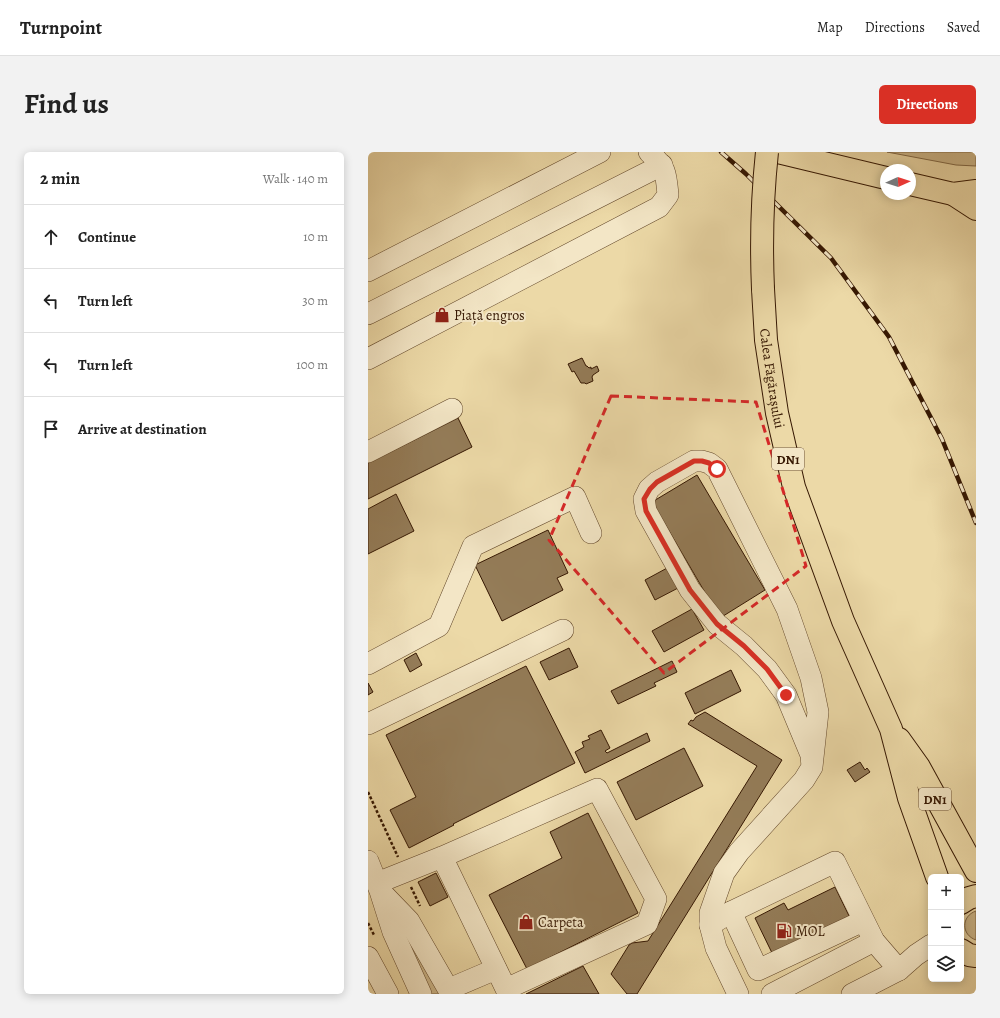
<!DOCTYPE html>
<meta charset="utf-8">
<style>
:root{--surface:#fff;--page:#f2f2f2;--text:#222;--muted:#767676;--line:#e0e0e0;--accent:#d93025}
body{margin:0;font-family:Alegreya,serif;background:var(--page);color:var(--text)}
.controls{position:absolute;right:12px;bottom:12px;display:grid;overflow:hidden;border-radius:6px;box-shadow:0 2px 10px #0003}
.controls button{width:36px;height:36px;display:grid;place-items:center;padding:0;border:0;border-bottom:1px solid var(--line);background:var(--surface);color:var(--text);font:20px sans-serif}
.compass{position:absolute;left:512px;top:12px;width:36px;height:36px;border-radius:50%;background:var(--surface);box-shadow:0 2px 10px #0003;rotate:87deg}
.stop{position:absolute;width:12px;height:12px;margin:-9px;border:3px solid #d93025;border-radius:50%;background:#fff}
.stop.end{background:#d93025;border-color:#fff;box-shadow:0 1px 4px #0008}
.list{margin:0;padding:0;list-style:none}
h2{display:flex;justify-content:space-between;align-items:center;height:52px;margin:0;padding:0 16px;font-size:17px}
h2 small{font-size:13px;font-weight:400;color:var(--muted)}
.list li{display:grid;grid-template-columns:26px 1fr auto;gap:12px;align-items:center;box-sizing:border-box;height:64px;padding:0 16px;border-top:1px solid var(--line)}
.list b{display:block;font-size:15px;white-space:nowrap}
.list em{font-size:13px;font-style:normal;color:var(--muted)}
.icon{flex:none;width:22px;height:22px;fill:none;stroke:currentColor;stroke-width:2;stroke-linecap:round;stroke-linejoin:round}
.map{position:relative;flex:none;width:608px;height:842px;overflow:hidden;border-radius:6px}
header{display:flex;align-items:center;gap:24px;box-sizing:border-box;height:56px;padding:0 20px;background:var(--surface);border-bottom:1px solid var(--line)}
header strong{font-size:19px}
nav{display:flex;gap:22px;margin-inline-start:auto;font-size:14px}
.intro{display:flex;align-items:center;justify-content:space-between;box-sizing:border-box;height:96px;padding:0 24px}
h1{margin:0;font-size:28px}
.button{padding:10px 18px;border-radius:6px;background:var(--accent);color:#fff;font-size:14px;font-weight:700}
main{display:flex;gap:24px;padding:0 24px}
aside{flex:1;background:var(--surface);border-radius:6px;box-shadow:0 2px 10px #0003}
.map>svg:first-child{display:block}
.green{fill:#cdb88b;stroke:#816846}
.building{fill:#947c58;stroke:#351702}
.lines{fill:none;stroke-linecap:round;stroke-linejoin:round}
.minor-casing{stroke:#63482b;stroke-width:22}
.major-casing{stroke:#351702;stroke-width:24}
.path{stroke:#351702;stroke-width:2.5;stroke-dasharray:3 2;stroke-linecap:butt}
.minor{stroke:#f3e6c6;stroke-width:21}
.major{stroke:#ecd9a7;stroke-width:22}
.rail-casing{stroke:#351702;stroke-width:4.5}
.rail{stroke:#f3e6c6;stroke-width:3;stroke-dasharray:9;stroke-linecap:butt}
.major-bridge-casing{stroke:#351702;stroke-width:24;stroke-linecap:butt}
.major-bridge{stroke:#ecd9a7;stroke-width:22}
.route{stroke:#d93025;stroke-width:5}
.marked{fill:none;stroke:#d62828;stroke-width:3;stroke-dasharray:8 5;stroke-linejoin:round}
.labels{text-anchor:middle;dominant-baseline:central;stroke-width:4;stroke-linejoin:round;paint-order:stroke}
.shield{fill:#f3e6c6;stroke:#6e553d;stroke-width:1}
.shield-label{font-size:13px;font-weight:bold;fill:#351702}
.poi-label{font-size:14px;fill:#351702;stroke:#f3e6c6;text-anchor:start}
.street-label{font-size:14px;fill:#351702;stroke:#f3e6c6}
</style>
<header>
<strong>Turnpoint</strong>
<nav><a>Map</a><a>Directions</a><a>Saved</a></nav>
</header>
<div class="intro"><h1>Find us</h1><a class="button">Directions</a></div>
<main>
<aside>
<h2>2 min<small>Walk · 140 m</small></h2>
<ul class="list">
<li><svg class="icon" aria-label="ahead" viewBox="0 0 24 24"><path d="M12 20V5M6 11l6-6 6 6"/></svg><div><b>Continue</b></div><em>10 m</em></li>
<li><svg class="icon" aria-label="left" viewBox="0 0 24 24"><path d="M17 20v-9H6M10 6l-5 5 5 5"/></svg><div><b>Turn left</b></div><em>30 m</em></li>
<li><svg class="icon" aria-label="left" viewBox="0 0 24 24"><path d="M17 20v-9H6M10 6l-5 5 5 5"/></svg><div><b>Turn left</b></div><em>100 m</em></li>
<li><svg class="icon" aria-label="arrive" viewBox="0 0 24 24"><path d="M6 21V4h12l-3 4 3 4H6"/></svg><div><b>Arrive at destination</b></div></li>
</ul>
</aside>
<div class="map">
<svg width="608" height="842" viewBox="0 0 608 842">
<rect width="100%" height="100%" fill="#ecd9a7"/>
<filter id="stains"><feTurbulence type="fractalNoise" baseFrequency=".005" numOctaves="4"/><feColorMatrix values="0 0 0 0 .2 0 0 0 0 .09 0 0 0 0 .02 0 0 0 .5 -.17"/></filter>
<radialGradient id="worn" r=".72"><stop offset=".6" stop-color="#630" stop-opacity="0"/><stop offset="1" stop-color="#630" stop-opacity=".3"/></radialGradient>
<g class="green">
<path d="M519 0H608V14L588 13Z"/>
<path d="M608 759V788C593 783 593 764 608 759Z"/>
<path d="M24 761 73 842H61Z"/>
</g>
<g class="building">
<path d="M214 206 218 214H219L221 216 223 215V217L229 214 231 219 225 223 224 225 225 229 218 232 217 231H213L206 219 204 220 200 212Z"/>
<path d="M90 266 104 295 0 347V311Z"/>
<path d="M329 323 397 438 352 466 284 350Z"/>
<path d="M28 342 46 379 0 402V357Z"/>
<path d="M180 378 200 421 189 426 195 438 134 469 107 413Z"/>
<path d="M301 415 312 435 287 448 277 428Z"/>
<path d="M324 457 336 478 296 500 284 479Z"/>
<path d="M201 496 210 515 181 528 172 510Z"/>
<path d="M48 501 54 513 42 520 36 508Z"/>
<path d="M304 509 309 520 286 531 288 534 250 552 243 539Z"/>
<path d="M158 514 207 611 85 672 86 673 41 696 22 658 48 645 18 583Z"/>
<path d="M363 518 373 539 327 562 317 541Z"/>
<path d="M0 531 5 540 0 543Z"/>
<path d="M337 560 414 608 269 842H259L243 822 261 793 264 791 280 789 389 614 320 572 323 568 325 569 328 565Z"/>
<path d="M233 578 242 596 237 599 239 601 279 581 282 589 217 621 207 600 216 595 214 590 222 587 220 584Z"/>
<path d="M316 596 335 634 268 668 249 630Z"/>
<path d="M492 610 497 618 499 616 502 620 487 630 479 618Z"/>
<path d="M220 661 270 761 159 817 121 743 194 706 182 680Z"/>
<path d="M68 721 80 745 62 754 50 730Z"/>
<path d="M467 735 484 770 405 803 387 766 416 751 420 758Z"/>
<path d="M215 814 231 842H158Z"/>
</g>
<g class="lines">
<g class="minor-casing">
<g id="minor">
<path d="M0 119 232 0"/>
<path d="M0 162 294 13"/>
<path d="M0 207 291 55 300 43C298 20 298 16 281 0"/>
<path d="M0 300 84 257"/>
<path d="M0 512 71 474 105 394 207 345 223 381"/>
<path d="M0 572 195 478"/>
<path d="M0 709 12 739 25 780 53 842"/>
<path d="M9 731 74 705 229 637 288 747 279 772 138 837 74 705"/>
<path d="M15 742 41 769 83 842"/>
<path d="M363 760 390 818 495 769"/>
<path d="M342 773 363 760 467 710 506 789 531 818"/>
<path d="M0 805 20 842"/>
<path d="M81 837 128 817"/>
<path d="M370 842 348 796 342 773V761L356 721 371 700 436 628 444 615 450 560 443 526 419 457 349 317 341 311 334 309H326L289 330 281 337 276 347 278 359 322 438 349 472 376 494 399 517 418 543 443 603 444 615"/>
<path d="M404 842 506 789"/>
<path d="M484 842 531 818 548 803 563 793"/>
</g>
</g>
<g class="major-casing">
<g id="major">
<path d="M410 0 518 26"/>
<path d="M542 32 585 42 608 39"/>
<path d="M585 42 608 57"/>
<path id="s1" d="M395 137 398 188 409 261 426 335 475 469 523 577 541 646 569 725"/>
<path d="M531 587 551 615 608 719"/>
<path d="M593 751 601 746 608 744"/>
<path d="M593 798 601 803 608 804"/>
</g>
</g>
<g class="path">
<path d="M0 640 30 705"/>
<path d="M43 735 52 754"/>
<path d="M0 771 6 783"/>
</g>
<use href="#minor" class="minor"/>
<use href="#major" class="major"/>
<g class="rail-casing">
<path id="rail" d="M353 0 378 22 463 106 521 185 574 287 608 371"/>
</g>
<use href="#rail" class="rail"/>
<g class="major-bridge-casing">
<path id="major-bridge" d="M395 137C393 91 394 47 399 0"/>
</g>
<use href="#major-bridge" class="major-bridge"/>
</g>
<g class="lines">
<path class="route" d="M349 317 341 311 334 309H326L289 330 282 337 276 347 278 359 322 438 349 472 376 494 399 517 418 543"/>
</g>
<path class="marked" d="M243 244 388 250 438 414 296 521 181 388Z"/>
<defs>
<g id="shop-bare" transform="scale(1.2)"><path d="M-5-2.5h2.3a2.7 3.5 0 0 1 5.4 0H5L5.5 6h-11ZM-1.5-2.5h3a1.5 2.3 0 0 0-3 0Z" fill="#8f2418" stroke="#f3e6c6" stroke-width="2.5" paint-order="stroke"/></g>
<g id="fuel-bare" transform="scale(1.2)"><path d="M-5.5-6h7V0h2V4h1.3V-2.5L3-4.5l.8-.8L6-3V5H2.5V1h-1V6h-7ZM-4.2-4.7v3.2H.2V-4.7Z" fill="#8f2418" stroke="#f3e6c6" stroke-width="2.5" paint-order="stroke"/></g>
</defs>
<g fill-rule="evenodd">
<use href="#shop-bare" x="74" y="163"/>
<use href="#shop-bare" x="158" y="770"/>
<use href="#fuel-bare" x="416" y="779"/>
</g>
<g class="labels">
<g class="shield">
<rect x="404" y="296" width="32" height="22" rx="3"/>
<rect x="551" y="636" width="32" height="22" rx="3"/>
</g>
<g class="shield-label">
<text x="420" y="307">DN1</text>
<text x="567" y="647">DN1</text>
</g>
<g class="poi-label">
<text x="86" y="163">Piață engros</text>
<text x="170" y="770">Carpeta</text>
<text x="428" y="779">MOL</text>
</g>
<g class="street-label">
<text stroke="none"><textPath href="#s1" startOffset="90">Calea Făgărașului</textPath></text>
</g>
</g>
<rect width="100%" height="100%" filter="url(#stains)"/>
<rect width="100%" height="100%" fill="url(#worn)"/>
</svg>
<div class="controls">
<button>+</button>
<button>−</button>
<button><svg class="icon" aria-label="layers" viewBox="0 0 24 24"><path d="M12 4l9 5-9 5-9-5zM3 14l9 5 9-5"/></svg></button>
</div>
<svg class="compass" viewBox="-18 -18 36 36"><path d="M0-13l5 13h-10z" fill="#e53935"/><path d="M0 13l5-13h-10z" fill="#767676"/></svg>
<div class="stop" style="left:349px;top:317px"></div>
<div class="stop end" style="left:418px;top:543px"></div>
</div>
</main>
